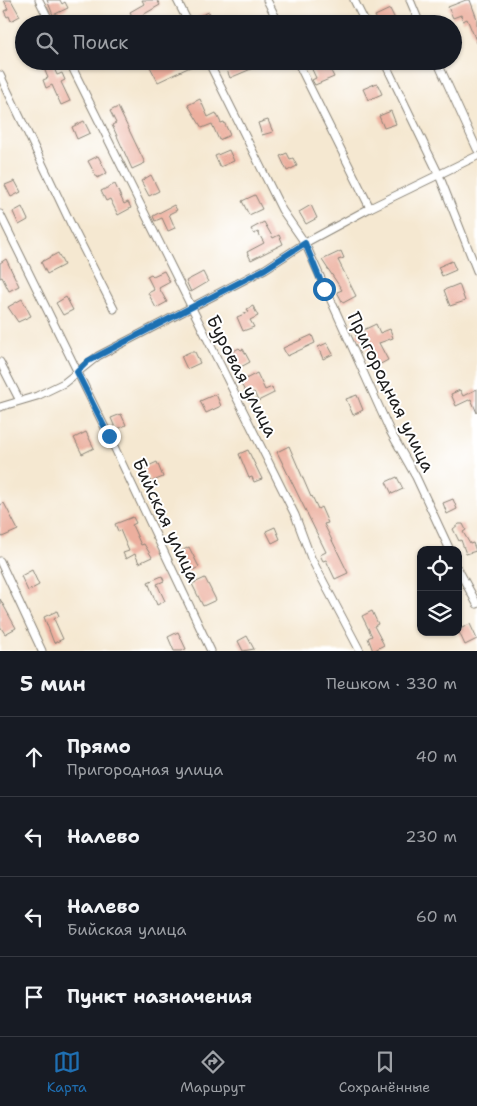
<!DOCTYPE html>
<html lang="ru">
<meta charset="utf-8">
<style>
:root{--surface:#171b24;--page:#20242c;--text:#f1f3f6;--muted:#9ea1a6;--line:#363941;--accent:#1f6fb2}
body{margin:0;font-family:"Shantell Sans",sans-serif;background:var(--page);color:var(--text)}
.controls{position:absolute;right:15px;bottom:15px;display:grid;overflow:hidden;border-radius:10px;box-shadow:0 1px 4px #0004}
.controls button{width:45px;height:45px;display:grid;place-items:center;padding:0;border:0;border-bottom:1px solid var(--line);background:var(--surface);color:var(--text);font:25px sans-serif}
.stop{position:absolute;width:15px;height:15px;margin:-11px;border:4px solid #1f6fb2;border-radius:50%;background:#fff}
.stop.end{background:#1f6fb2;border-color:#fff;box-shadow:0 1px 5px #0008}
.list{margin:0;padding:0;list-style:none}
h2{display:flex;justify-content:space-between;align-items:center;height:65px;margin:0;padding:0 20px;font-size:21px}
h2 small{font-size:16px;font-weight:400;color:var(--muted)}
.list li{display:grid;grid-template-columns:32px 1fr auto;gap:15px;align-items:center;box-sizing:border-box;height:80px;padding:0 20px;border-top:1px solid var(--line)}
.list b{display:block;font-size:19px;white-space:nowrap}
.list p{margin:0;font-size:16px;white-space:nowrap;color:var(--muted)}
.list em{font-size:16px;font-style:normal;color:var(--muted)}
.icon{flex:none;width:28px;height:28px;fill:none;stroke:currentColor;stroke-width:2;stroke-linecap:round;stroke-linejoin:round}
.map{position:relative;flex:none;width:477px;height:651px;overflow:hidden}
.search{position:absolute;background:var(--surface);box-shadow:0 1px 4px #0004;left:15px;right:15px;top:15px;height:55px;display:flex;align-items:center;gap:12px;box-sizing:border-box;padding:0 18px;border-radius:28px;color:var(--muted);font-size:19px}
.sheet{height:385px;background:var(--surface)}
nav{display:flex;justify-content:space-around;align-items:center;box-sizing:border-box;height:70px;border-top:1px solid var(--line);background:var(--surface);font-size:14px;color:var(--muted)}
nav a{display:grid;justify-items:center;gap:2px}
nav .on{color:var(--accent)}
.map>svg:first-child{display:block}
.building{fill:#ecaf9e}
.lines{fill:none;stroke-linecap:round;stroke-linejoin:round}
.minor-casing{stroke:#888276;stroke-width:9}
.minor{stroke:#fff;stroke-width:7}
.route{stroke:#1f6fb2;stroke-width:6}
.labels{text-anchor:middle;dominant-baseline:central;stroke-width:4;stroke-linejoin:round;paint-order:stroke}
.street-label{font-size:18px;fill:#1c1c1c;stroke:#fff}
</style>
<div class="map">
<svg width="477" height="651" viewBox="0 0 477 651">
<rect width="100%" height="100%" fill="#fff"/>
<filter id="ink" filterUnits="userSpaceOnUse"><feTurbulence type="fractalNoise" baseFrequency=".02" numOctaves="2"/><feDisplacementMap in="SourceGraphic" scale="10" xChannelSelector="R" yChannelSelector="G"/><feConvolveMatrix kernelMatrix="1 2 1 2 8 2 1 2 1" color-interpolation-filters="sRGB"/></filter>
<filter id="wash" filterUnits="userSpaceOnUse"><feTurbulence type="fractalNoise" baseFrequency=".0096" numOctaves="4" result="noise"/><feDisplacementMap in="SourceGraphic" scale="20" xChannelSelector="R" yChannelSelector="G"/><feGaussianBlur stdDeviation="1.12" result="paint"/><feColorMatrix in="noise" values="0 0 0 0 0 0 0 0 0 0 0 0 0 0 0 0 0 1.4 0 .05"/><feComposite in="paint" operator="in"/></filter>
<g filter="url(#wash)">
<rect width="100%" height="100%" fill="#f5e8d1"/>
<g id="blocks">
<g class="building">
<path d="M4 0H11L20 16 11 21 9 16 7 17 4 11 8 9Z"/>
<path d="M47 0H60L62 4 65 2 68 8 53 15Z"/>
<path d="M142 0H157L160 5 134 20 130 12 144 4Z"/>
<path d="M466 0H470L477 19V43L467 19 463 21 461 15 453 18 448 7Z"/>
<path d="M390 9 396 21 389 24H379L375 16Z"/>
<path d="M209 12 215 24H200L197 17Z"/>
<path d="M41 61H51L57 75 62 73 65 80 61 82 70 101 61 105 52 85 46 88 43 80 48 78Z"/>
<path d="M147 61H203L158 82Z"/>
<path d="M245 61 251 69 230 78 227 70Z"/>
<path d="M308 61H326L334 77 315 85 312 80 316 78Z"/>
<path d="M377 83 382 94 368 100 363 89Z"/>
<path d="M200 99 208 117 216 113 221 123 224 122 230 135 219 140 212 124 202 128 188 105Z"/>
<path d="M118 107 145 163 132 169 112 125 116 123 110 111Z"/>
<path d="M391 111 396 124 384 128 379 116Z"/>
<path d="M268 120 273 132 262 135 258 123Z"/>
<path d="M84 121 90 133 77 139 72 127Z"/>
<path d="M229 150 234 161 220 167 215 156Z"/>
<path d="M287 153 290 159 293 158 297 166 287 171 280 156Z"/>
<path d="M98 156 107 173 97 178 88 161Z"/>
<path d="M151 175 159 191 149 196 141 181Z"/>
<path d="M15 181 21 192 11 197 5 185Z"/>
<path d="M115 184 124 204 128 202 131 208 118 215 110 199 106 201 101 191Z"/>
<path d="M255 195 262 209 249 215 242 201Z"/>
<path d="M174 205 177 210 169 214 175 228 168 231 162 218 155 221 153 216Z"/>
<path d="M311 205 317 218 306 224 299 212Z"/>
<path d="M22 207 28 220 19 225 13 212Z"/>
<path d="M264 222 273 238 279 235 283 244 251 260 247 252 264 243 258 232 254 234 251 229Z"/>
<path d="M341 251 344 258 338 260 356 296 343 303 337 292 342 290 322 260Z"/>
<path d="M58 253 64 265 47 274 41 262Z"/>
<path d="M6 259 19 286 9 291 2 277 0 278V263Z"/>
<path d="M452 261 456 270 442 276 438 267Z"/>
<path d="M164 271 170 282 159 288 167 302 156 308 148 293 154 290 147 276 151 274 153 276Z"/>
<path d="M203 272 208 282 191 292 186 281Z"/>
<path d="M459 284 465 301 450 306 444 290Z"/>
<path d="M66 297 73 310 63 315 56 303Z"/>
<path d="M22 299 31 316 18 322 8 307Z"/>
<path d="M253 306 258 316 250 320 254 327 243 331 237 317 249 312 247 309Z"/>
<path d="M376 324 380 333 390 329 393 338 379 343 388 360 377 366 367 348 365 349 360 338 358 339 355 334Z"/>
<path d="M312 335 315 343 287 356 283 348Z"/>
<path d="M327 343 333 354 323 359 318 347Z"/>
<path d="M239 348 241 350 243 349 250 362 237 369 230 356 233 354 232 352Z"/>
<path d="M190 352H195L200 363 187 369 181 356Z"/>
<path d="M257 373 265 390 272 387 274 393 258 401 254 392 247 395 240 382Z"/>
<path d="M477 389V413L471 399 456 406 451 394 460 390 463 396Z"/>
<path d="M216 394 221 406 206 413 200 401Z"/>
<path d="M357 395 363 410 353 415 346 399Z"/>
<path d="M121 414 126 425 116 430 111 418Z"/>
<path d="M86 432 94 448 82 454 74 438Z"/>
<path d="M289 446 311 497 312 496 318 509 321 507 328 523 324 524 348 573 335 579 326 560 323 561 320 555 326 552 277 452Z"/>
<path d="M248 450 262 479 254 482 252 477 249 478 239 454Z"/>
<path d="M157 462 163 477 151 482 144 468Z"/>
<path d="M397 477 403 489 392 494 386 482Z"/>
<path d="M453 499 457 509 447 514 443 503Z"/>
<path d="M4 503 18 530 2 537 0 532V505Z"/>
<path d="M133 517 136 523 132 525 141 545 144 544 152 557 139 563 135 554 126 559 123 553 129 551 120 530 118 531 115 524Z"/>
<path d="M459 524H463L466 530 463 532 470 544 473 543 476 551 466 554 461 540 459 541 453 529Z"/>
<path d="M275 527 280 539 272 543 266 531Z"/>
<path d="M189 547 199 567 187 573 177 553Z"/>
<path d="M32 570 39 585 28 591 21 576Z"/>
<path d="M162 576 164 581 157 584 165 601 157 605 148 582Z"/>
<path d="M205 578 216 600 203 606 192 584Z"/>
<path d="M0 599 16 628 5 634 0 626Z"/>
<path d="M57 611 59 616 54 619 63 639 54 643 44 617Z"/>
<path d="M372 611 378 624 374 626 384 645 373 651 368 638 372 636 362 616Z"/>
<path d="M470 624 477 639 465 645 458 630Z"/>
<path d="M178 632 186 649 182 651H174L168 637Z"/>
<path d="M247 636 254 649 243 651 238 641Z"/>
</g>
</g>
</g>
<g filter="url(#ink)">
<use href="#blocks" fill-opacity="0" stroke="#888276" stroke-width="1"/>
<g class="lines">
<g class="minor-casing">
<g id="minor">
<path d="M39 0 51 24"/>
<path d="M177 0 189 24"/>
<path d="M267 0 279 24"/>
<path d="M354 0 366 24"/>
<path d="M410 0 420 24"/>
<path d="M69 61 295 515 311 558 360 651"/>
<path d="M208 61 282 210 305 243 390 431 416 477 450 550"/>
<path d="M297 61 370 208"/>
<path d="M384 61 439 175 477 271"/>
<path d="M437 61 477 149"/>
<path d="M0 75 71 224 114 309"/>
<path d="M0 214 109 436 211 651"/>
<path d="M0 362 19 399"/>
<path d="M0 407 37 396 64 383 98 356 265 269 305 243 370 208 477 156"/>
<path d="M0 561 42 651"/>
<path d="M458 569 477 604"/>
</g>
</g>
<use href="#minor" class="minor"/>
</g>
</g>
<g class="lines" filter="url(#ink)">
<path class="route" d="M109 436 77 372 88 361 265 269 305 243 324 289"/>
</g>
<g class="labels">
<g class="street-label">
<text transform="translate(242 376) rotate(63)">Буровая улица</text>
<text transform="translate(391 392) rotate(64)">Пригородная улица</text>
<text transform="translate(166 520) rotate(65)">Бийская улица</text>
</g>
</g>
</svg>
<div class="controls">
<button><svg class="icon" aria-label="locate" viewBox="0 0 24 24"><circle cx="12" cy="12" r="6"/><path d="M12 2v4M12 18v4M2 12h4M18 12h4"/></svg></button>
<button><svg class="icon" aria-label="layers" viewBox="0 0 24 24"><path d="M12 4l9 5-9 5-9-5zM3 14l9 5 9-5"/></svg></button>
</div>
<div class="stop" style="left:324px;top:289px"></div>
<div class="stop end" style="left:109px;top:436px"></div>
<div class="search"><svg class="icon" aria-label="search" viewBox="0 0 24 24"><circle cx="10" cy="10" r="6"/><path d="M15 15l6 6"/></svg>Поиск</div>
</div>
<section class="sheet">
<h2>5 мин<small>Пешком · 330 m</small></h2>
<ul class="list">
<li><svg class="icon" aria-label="ahead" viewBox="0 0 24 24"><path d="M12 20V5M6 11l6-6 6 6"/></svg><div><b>Прямо</b><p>Пригородная улица</p></div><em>40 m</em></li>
<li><svg class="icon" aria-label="left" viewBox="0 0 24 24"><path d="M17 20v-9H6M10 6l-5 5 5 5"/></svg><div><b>Налево</b></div><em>230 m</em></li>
<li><svg class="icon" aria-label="left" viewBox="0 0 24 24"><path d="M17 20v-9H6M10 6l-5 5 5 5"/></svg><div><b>Налево</b><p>Бийская улица</p></div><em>60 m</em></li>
<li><svg class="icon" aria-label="arrive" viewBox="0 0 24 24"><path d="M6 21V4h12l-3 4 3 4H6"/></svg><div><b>Пункт назначения</b></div></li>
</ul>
</section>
<nav>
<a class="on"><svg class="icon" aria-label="map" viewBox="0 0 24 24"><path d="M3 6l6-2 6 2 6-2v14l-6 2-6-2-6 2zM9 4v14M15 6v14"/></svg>Карта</a>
<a><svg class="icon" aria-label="directions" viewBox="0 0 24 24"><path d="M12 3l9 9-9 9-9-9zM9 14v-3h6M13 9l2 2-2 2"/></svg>Маршрут</a>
<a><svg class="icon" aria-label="saved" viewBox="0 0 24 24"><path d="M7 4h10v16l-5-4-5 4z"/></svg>Сохранённые</a>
</nav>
